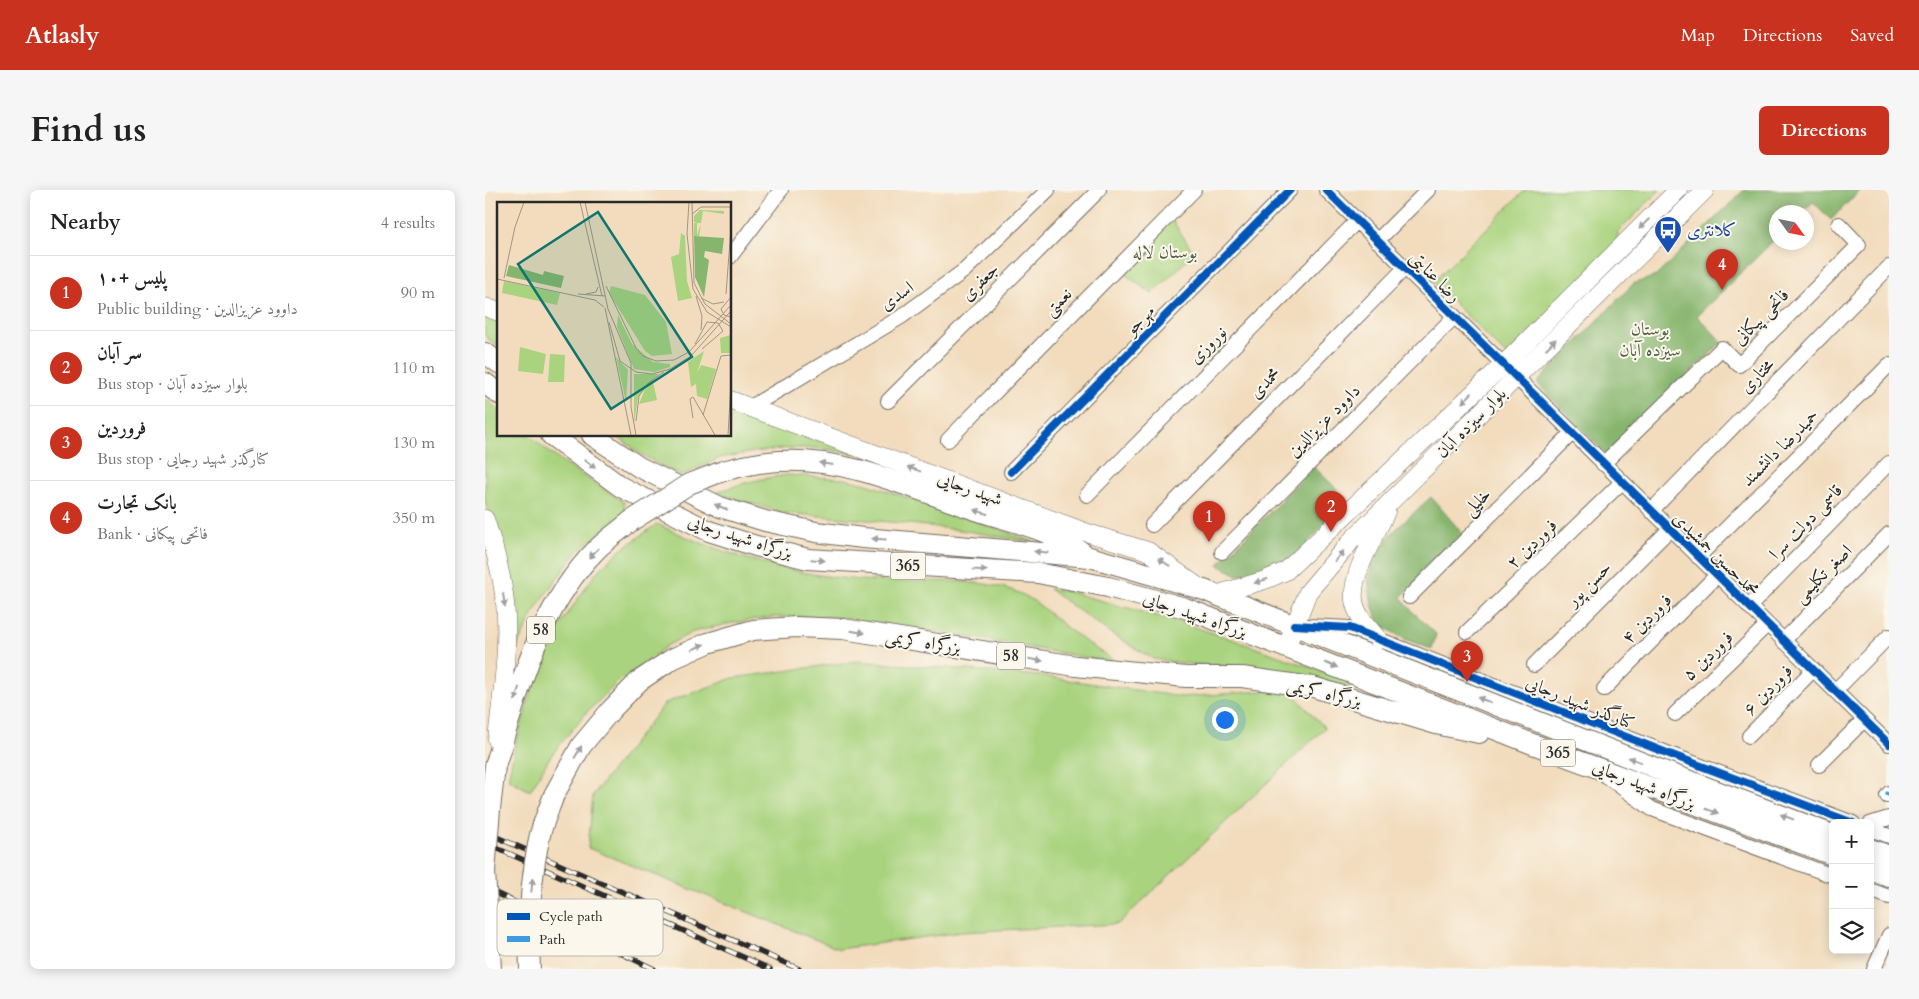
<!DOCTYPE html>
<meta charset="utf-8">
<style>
:root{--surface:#fff;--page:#f6f6f6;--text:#222;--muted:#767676;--line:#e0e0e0;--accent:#c8321e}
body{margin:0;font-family:Cardo,Amiri,serif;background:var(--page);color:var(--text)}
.controls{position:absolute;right:15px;bottom:15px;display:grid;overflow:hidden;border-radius:8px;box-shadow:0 2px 12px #0003}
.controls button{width:45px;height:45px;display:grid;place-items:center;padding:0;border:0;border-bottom:1px solid var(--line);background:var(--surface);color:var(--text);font:25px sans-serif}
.compass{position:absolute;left:1284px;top:15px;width:45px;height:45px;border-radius:50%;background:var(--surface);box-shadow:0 2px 12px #0003;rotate:123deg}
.you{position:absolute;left:739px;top:529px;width:18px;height:18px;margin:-12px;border:4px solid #fff;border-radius:50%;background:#1a73e8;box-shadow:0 0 0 8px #1a73e833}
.badge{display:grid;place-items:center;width:32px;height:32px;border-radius:50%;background:var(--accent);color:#fff;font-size:16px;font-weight:700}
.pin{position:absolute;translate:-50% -41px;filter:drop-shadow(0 1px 2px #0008)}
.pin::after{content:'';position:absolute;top:26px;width:18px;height:15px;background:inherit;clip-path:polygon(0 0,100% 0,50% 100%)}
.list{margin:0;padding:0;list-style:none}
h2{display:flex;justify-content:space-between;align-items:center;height:65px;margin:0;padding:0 20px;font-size:21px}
h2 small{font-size:16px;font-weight:400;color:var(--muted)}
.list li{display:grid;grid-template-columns:32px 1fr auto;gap:15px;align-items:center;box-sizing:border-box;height:75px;padding:0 20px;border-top:1px solid var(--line)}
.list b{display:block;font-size:19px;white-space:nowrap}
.list p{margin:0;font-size:16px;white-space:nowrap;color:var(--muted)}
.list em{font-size:16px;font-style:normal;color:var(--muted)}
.icon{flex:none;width:28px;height:28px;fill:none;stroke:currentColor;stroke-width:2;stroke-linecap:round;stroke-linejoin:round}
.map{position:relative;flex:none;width:1404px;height:779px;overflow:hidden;border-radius:8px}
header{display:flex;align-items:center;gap:30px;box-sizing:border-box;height:70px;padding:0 25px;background:var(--accent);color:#fff}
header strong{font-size:24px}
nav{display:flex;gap:28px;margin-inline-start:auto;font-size:18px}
.intro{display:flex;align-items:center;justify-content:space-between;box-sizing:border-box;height:120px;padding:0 30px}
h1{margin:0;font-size:35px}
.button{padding:12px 22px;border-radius:8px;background:var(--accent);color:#fff;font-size:18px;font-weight:700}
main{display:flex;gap:30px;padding:0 30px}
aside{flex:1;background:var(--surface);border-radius:8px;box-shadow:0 2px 12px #0003}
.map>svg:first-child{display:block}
</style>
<header>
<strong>Atlasly</strong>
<nav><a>Map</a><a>Directions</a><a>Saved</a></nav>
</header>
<div class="intro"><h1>Find us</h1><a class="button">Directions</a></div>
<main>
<aside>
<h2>Nearby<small>4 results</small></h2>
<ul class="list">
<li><span class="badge">1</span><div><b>پلیس +۱۰</b><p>Public building · داوود عزیزالدین</p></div><em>90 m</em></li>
<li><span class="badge">2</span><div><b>سر آبان</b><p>Bus stop · بلوار سیزده آبان</p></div><em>110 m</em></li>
<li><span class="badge">3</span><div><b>فروردین</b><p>Bus stop · کنارگذر شهید رجایی</p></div><em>130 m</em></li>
<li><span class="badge">4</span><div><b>بانک تجارت</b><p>Bank · فاتحی پیکانی</p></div><em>350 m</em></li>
</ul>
</aside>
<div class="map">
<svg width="1404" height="779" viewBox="0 0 1404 779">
<rect width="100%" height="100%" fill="#fbf7ec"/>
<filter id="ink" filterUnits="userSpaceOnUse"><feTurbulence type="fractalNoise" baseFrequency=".02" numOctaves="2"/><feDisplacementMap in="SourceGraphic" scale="10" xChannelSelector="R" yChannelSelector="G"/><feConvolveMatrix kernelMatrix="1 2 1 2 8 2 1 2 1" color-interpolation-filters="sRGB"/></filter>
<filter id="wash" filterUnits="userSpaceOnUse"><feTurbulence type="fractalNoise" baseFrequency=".0096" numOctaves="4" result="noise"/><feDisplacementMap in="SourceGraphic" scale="20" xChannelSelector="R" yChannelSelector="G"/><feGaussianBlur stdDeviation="1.12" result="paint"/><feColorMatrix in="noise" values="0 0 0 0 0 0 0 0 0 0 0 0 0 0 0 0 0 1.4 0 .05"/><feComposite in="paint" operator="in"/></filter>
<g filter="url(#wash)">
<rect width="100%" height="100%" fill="#f2dcbd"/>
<path fill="#a9d37e" stroke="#6a7f54" d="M1040,0h135l-42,42 -1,16 -111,107 -73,-73z
M685,27l24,36 -42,41 -34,-25z
M0,125l14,6v27l-14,-12z
M0,209l14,11v25h30l35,29 60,38 1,10 -47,39 -23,30 -18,26 -18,35 -8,26 -15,-140 -11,-26z
M245,218l127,46 -39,-6h-27l-37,4 -34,6 -39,18 -39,-21 -27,-20h115z
M303,285l57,4 22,5 109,37 60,22 -69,-12 -65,-8 -118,-10 -68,-20c24,-10 47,-15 72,-18z
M172,334c71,33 141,53 219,57 42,2 105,-5 143,12 15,6 26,17 37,26 20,16 40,31 62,44l-143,-25 -140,-21h-62l-46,7 -34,8 -25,13 -50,37 -34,33 -34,42 -20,34 -22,-12 8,-38 30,-96 50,-72 22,-21z
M564,399l17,2 113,31 55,18 153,55v5l-51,-17 -41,-9 -40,-7 -65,-3 -37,-5 -44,-27z
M372,471l184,15 141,21 106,-8 37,39 -207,196 -156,8 -123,17 -251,-101 5,-53 72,-92 68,-25z"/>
<path fill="#86b56d" stroke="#58704c" d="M1259,0h116l-29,30 -18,-18 -11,10h-25l-1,26 -79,78 25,26 -116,112 -69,-71 96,-99 23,-8z
M829,277l35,34 -57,57 -22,15 -32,2 -20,-10z
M946,307l32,37 -62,63 10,13 25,24 -4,15 -28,-10 -26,-16 -6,-19 -4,-23 5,-24 19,-24z"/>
</g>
<g filter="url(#ink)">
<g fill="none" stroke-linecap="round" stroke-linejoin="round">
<defs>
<path id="minor" d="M841,0l563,554
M892,51l51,-51
M245,67l51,-67
M403,211l211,-211
M264,218l152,-91 64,-47 83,-80
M463,250l246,-250
M1118,274l119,-116 17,17 120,-120 -20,-21
M526,282l279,-282
M602,305l270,-274
M1166,321l238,-244
M667,335l253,-257
M737,362l232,-235
M1213,367l191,-192
M924,407l163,-164
M1264,417l140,-144
M822,436l43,2 322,127 181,68
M982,442l155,-150
M1298,451l106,-107
M1049,475l136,-136
M1119,499l113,-114
M1350,501l54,-55
M1190,524l92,-89
M1264,546l64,-66
M1334,575l45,-45
M1122,587l45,32 181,67
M1402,606l2,-3
M1385,634l19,-6
M1385,639l19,7
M1385,700l19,7
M1389,779l15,-34"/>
<path id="major" d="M0,117l14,5
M245,210l355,132 63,19 49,35
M0,329c10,31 20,65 21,98 2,41 -5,83 -9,123
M730,405l50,-15 21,-9 217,-206 175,-175
M894,450c-10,-12 -23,-24 -25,-40 -3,-27 21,-63 32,-88
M801,458l22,-56 44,-52 353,-350"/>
<path id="highway" d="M0,163l14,10
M0,193l14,11
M66,245l70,52 88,44 47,15 52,13 230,14 70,14 77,21 345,135 303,112
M107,245l47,32 81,40 45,14 51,11 47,6 227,19 114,33 462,182 167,63
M238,281c18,-5 37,-9 56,-10 68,-4 131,27 194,48 24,9 52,14 76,25 11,5 22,12 33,18
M10,576c24,-76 43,-157 101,-216 10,-10 23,-19 35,-29
M69,605l27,-49 30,-36 28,-29 33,-22 36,-16 45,-13 43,-3 47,2 233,37 110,11h56l71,10 123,37 43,9
M1385,659l19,7
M1385,679l19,7"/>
</defs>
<use href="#minor" stroke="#71695e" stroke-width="16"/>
<use href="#major" stroke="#71695e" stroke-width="19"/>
<use href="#highway" stroke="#71695e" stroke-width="22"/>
<use href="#minor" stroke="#fff" stroke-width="14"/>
<use href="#major" stroke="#fff" stroke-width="18"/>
<use href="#highway" stroke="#fff" stroke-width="20"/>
<defs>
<path id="rail" d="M0,642l314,137
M0,653l285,126
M0,698l169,81"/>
</defs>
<use href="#rail" stroke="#2b2b2b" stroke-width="5.5"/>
<use href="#rail" stroke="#fbf7ec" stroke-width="4" stroke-dasharray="11" stroke-linecap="butt"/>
<defs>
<path id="highway-bridge" d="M146,331l58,-37 34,-13
M0,682l5,-63 5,-43
M0,682l6,97
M45,779c-2,-44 0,-87 9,-130 3,-15 10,-30 15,-44"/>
</defs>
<use href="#highway-bridge" stroke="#71695e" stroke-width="22" stroke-linecap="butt"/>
<use href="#highway-bridge" stroke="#fff" stroke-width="20"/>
<path stroke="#3d9ce1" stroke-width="6" stroke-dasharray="12 6" stroke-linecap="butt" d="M1402,606l2,-3"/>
<defs>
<path id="cycleway" d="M841,0l563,554
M526,282l279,-282
M809,435l56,3 322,127 181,68"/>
</defs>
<use href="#cycleway" stroke="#fbf7ec" stroke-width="11"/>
<use href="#cycleway" stroke="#0057b8" stroke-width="8"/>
</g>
<defs><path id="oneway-solid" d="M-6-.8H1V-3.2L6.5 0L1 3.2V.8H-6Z" transform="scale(1.25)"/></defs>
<g fill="#a0a0a0">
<use href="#oneway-solid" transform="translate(1159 34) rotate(135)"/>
<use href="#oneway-solid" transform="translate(1066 154) rotate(-45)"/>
<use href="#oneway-solid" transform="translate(982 208) rotate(136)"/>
<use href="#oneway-solid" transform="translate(105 274) rotate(36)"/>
<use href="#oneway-solid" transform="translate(341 274) rotate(-172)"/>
<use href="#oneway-solid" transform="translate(429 279) rotate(-160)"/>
<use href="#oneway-solid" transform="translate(236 317) rotate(-158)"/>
<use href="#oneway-solid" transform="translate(496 322) rotate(-162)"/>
<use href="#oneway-solid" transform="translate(394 349) rotate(-176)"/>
<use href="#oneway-solid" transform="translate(556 362) rotate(-174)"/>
<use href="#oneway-solid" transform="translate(109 363) rotate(133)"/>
<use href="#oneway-solid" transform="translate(854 366) rotate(-49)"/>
<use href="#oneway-solid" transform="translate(333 370) rotate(5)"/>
<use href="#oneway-solid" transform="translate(679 372) rotate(-145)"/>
<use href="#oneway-solid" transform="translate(495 380) rotate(3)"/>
<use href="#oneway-solid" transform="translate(776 391) rotate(163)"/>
<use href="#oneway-solid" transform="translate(19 410) rotate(81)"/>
<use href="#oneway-solid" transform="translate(373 442) rotate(10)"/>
<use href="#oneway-solid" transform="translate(213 457) rotate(-24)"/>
<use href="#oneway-solid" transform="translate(551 470) rotate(9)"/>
<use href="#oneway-solid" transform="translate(846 475) rotate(21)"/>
<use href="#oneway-solid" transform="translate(32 504) rotate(107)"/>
<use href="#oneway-solid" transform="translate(999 510) rotate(-159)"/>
<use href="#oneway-solid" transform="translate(93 562) rotate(-60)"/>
<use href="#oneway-solid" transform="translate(1150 570) rotate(-159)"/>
<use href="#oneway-solid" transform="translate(1227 621) rotate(20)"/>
<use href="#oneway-solid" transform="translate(1302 627) rotate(-159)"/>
<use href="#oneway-solid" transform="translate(47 695) rotate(-85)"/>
</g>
</g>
<defs>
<symbol id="bus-pin" viewBox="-11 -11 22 30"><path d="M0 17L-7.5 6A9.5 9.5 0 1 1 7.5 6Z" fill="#1a4fb4" stroke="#fbf7ec"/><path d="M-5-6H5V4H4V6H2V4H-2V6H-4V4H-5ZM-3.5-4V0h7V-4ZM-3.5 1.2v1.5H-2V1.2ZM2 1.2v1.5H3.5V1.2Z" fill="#fff"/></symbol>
</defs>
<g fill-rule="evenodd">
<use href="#bus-pin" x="1167" y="24" width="32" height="43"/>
</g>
<g text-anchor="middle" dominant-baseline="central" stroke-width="4" stroke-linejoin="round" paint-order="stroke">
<g fill="#fbf7ec" stroke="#696865" stroke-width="1">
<rect x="405.5" y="362.5" width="35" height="27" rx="4"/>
<rect x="42" y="426.5" width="28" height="27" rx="4"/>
<rect x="512" y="452.5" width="28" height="27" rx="4"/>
<rect x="1055.5" y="549.5" width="35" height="27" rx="4"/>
</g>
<g font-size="16" font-weight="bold" fill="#2b2b2b">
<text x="423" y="376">365</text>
<text x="56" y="440">58</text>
<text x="526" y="466">58</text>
<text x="1073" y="563">365</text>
</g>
<g font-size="18" fill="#164399" stroke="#fbf7ec" text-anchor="start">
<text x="1202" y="40">کلانتری</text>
</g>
<g font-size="18" fill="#515d44" stroke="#fbf7ec">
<text x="680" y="62">بوستان لاله</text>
<text x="1165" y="139">بوستان<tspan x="1165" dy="21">سیزده آبان</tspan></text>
</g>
<g font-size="18" fill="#2b2b2b" stroke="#fbf7ec">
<text transform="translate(950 87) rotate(45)">رضا عنایتی</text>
<text transform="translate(495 92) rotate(-45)">جعفری</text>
<text transform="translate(412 106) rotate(-35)">اسدی</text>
<text transform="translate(573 112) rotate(-45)">نعمتی</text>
<text transform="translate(1276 127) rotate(-45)">فاتحی پیکانی</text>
<text transform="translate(655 130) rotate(-45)">مهرجو</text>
<text transform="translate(723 155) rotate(-45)">نوروزی</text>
<text transform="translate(1272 186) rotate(-46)">مختاری</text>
<text transform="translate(780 193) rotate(-45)">محمدی</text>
<text transform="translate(839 231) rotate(-45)">داوود عزیزالدین</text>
<text transform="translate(986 233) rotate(-45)">بلوار سیزده آبان</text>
<text transform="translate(1295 258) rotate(-45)">حمیدرضا دانشمند</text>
<text transform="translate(485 299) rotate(20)">شهید رجایی</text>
<text transform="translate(992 312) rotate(-45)">خلیلی</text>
<text transform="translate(1321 332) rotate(-46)">قاسمی دولت سرا</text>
<text transform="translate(255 347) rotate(18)">بزرگراه شهید رجایی</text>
<text transform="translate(1047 354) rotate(-44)">فروردین ۲</text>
<text transform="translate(1231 364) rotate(44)">محمدحسین جمشیدی</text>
<text transform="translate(1338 384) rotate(-45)">اصغر تکلیمی</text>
<text transform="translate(1104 394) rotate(-45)">حسن پور</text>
<text transform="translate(710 425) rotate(19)">بزرگراه شهید رجایی</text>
<text transform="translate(1162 429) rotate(-45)">فروردین ۴</text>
<text transform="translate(438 452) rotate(9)">بزرگراه کریمی</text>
<text transform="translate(1223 466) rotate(-44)">فروردین ۵</text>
<text transform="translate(1283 500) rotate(-46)">فروردین ۶</text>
<text transform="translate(839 503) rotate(13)">بزرگراه کریمی</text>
<text transform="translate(1095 513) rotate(22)">کنارگذر شهید رجایی</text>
<text transform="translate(1159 595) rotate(21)">بزرگراه شهید رجایی</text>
</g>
</g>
<g transform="translate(12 12)">
<rect width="234" height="234" fill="#f2dcbd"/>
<path d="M203,8l24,1v3l-21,-3 -2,12h-4v12l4,-11 -2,12h-5v-13h3l-3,-1v-6zM184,31l4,3 2,45 5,17 -14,3 -7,-44 8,-3zM7,79l56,12 -3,12 -55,-12zM114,84l34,9 21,27 6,32 -20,2 -7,-5 -36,-58zM121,113l14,29 21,18 17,2v3l-16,5 -20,-3 -17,-42zM234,133l-1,18h-9l-1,-15zM23,145l26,7 -3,20 -25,-3zM207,149l-7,22 4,-8 15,4 -9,30 -10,-3 -1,-12 -5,3 -3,-25zM53,152l15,1 -1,27h-16zM119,155l12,13 -2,32zM137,172h25l-21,23 -4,26zM156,180l4,18 -18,4 6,-15z" fill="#a9d37e"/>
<path d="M197,34l30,2 -2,16 -17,-3 -1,6 5,3 -5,37 -9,-20zM12,63l34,10 1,-4 20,5 -3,12 -55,-12z" fill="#86b56d"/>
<path fill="none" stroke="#a29583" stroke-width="1" d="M83,0l22,94M88,0l23,107 23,54v44l5,28M192,0l-2,32 6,55 14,23 24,15M195,0l2,81 11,21 26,20M195,12l9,-7h30M7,76l11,-51 9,-25M0,77l98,21 9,7M109,84l30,62 7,8 13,5 18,-1 15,-8 42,-47M81,92l27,2M89,92l10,-2 2,-5M229,92l5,-66M199,94l6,20 -1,14M234,95l-10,12 3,6 7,2M204,96l12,6 11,-2M108,106l26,127M112,120l11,39 16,11 16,2 18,-5 21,-13 40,-45M198,142l12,-22 11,1 5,8 -21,18M206,213l18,-59 10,-1M196,216l-3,-19 3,-2 22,38M139,219l3,-25 9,-13 16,-11M231,233l3,-52"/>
<path fill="#0f766e" fill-opacity="0.15" stroke="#0f766e" stroke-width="2.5" d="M101,10l94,145 -81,52 -93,-145z"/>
<rect width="234" height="234" fill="none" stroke="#2b2b2b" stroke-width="2.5"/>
</g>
<rect x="12" y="709" width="166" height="57" rx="8" fill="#fbf7ec" stroke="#bdbab2" stroke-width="1"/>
<rect x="22" y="723" width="23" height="7" fill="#0057b8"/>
<rect x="22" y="746" width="23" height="6" fill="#3d9ce1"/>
<g font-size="14" fill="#2b2b2b">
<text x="54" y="731">Cycle path</text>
<text x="54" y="754">Path</text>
</g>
</svg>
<div class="controls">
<button>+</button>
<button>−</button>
<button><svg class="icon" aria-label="layers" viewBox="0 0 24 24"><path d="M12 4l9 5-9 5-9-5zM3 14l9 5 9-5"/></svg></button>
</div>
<svg class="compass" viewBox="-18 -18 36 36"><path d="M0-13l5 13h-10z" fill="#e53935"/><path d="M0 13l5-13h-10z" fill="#767676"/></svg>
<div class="you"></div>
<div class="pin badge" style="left:724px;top:352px">1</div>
<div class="pin badge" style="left:846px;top:342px">2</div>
<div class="pin badge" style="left:982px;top:492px">3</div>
<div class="pin badge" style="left:1237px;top:100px">4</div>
</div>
</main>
